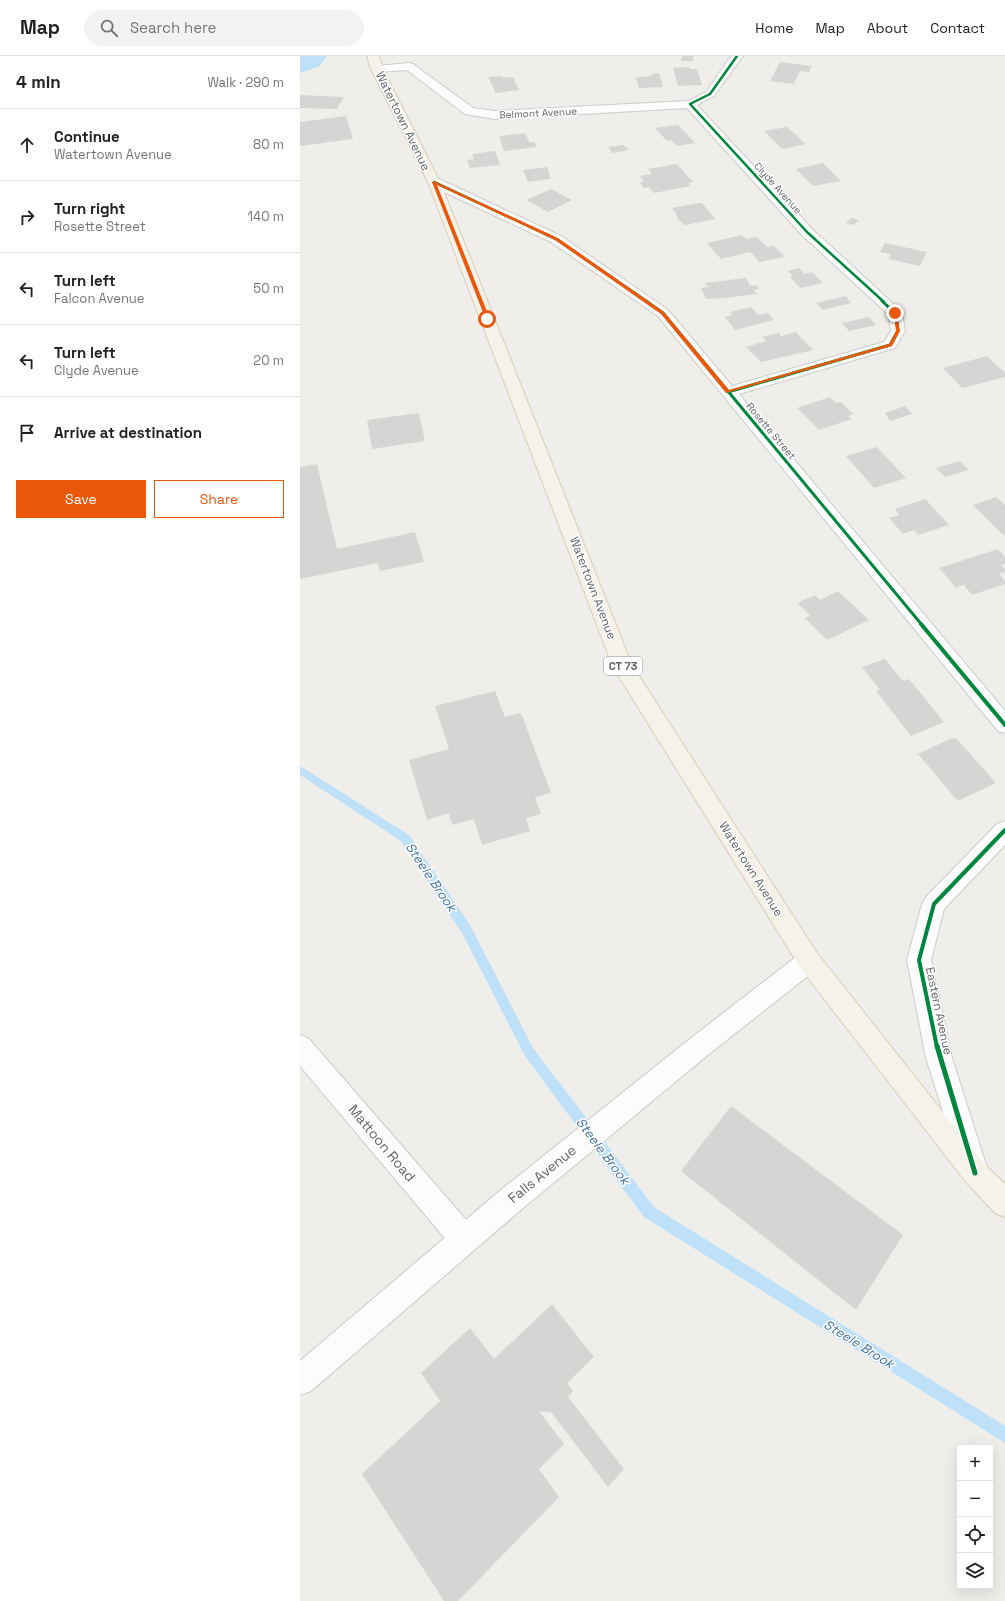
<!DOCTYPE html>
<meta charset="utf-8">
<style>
:root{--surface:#fff;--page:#f2f2f2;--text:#202124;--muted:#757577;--line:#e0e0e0;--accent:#ea580c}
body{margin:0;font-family:"Space Grotesk",sans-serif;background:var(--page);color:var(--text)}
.controls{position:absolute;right:12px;bottom:12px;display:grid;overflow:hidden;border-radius:0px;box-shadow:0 4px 16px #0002}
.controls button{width:36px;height:36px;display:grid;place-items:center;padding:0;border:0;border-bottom:1px solid var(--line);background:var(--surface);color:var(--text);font:20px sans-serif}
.stop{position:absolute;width:12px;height:12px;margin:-9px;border:3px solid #ea580c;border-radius:50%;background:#fff}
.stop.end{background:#ea580c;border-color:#fff;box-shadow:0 1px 4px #0008}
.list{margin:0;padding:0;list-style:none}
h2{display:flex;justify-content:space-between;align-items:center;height:52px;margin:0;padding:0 16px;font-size:17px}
h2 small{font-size:13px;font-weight:400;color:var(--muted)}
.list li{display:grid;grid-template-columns:26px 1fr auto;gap:12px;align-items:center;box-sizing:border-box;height:72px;padding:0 16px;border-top:1px solid var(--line)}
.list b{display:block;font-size:15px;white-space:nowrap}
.list p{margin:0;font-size:13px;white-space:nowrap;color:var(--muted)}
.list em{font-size:13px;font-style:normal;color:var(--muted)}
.actions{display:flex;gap:8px;padding:12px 16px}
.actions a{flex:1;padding:9px 0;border:1px solid var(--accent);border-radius:0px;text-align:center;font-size:14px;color:var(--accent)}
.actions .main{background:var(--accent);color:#fff}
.icon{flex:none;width:22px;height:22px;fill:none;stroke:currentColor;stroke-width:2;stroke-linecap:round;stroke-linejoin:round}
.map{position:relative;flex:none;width:705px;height:1545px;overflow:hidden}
header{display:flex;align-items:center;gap:24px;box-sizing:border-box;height:56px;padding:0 20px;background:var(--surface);border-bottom:1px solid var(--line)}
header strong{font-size:19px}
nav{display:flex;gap:22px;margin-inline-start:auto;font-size:14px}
.search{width:280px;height:36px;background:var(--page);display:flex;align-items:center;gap:10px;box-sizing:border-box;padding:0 14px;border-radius:22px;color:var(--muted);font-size:15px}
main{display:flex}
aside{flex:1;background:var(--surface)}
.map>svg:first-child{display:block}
</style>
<header>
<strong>Map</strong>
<div class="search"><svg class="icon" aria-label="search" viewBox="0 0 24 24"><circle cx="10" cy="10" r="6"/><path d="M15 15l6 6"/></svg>Search here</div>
<nav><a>Home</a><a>Map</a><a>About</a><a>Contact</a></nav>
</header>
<main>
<aside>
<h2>4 min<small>Walk · 290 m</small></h2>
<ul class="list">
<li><svg class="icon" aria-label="ahead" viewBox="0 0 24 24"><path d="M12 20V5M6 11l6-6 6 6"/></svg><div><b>Continue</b><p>Watertown Avenue</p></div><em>80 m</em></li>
<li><svg class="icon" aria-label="right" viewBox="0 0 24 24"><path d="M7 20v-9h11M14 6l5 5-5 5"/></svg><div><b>Turn right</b><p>Rosette Street</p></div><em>140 m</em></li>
<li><svg class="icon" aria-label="left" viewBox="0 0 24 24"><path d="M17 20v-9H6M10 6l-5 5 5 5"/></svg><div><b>Turn left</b><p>Falcon Avenue</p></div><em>50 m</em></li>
<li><svg class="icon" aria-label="left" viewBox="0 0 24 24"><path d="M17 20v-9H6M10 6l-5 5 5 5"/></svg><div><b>Turn left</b><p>Clyde Avenue</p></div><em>20 m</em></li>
<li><svg class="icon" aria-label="arrive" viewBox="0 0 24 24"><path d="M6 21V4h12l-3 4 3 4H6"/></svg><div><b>Arrive at destination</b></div></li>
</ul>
<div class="actions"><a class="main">Save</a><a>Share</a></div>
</aside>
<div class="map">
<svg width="705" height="1545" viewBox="0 0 705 1545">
<rect width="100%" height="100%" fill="#efeeea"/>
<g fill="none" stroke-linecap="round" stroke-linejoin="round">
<path fill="#bfe0f9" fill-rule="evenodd" d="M0,710l109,69 61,90 63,123 121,159 351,219v17l-361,-226 -119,-161 -63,-123 -61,-92 -101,-66z"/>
<path fill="#bfe0f9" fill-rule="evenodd" d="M0,0h27l-7,10 -20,7z"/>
</g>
<path fill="#d6d5d3" d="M382,0h11v5h-12z
M480,6l32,4 -3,6 -9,-1 -6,13 -24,-3z
M389,11l1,2h7l5,16 -24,1 -5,-18z
M359,17l4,14 -24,1 -3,-11 16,-1 -1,-2z
M202,20l1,2 10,-1 6,13 -23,3 -8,-16z
M0,39l44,2 -7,12 -37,-1z
M46,60l7,23 -53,7v-24z
M378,69l17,18 -18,3 -6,-6 -4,1 -12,-13z
M487,71l19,17 -24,5 -18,-18z
M225,77l4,9h5l3,5 -33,4 -5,-15z
M324,89l5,5 -17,3 -4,-6z
M195,95l5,14 -30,3 -3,-8 7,-1 -2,-5z
M523,107l18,18 -28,5 -17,-17z
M377,108l16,18 -5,1 3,3 -37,7 -5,-6 -5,1 -5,-6h5l-4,-6 12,-2 -4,-5z
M247,111l4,12 -23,3 -5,-12z
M251,133l21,11 -24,12 -22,-12z
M399,147h3l13,16 -30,6 -8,-6 -1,-6 -4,-5z
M551,162l8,2 -5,5 -8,-2z
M442,179l4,4 11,-2 10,10 7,-1 11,11 -25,5 -10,-10 -29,7 -14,-16z
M585,187l42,9 -7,14 -32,-7 3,-5 -11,-2z
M499,212l5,6 8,-2 11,11 -23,5 -10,-11 3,-1 -5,-5z
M446,222l4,8 7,-1 2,4 -5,1 3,4 -40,5v-1l-11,1 -5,-11 7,-1 -3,-4z
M546,240l5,7 -28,7 -7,-7z
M451,251l7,8 10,-2 6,7 -39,10 -10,-13 8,-2 -3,-3z
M569,261l7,8 -27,6 -7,-8z
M496,276l17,18 -52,12 -15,-15 20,-6 -4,-4 17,-4 2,3z
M687,300l18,17v4l-43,11 -19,-20z
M530,341l6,6 5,-1 12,12 -5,2 4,3 -33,11 -22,-22z
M605,350l7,8 -22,7 -5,-8z
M119,357l6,28 -53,8 -5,-29z
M577,391l29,31 -32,10 -28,-32z
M660,405l9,9 -24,7 -9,-9z
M17,408l20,85 78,-17 9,30 -44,9 -2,-8 -78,16v-112z
M696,441l9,8v29l-2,1 -30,-30z
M625,443l24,26 -31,10 -4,-5 -11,4 -14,-16 10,-3 -4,-6z
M698,493l7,8v7l-4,1 4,4v3l-6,2 6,7v3l-33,11 -8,-10 -8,3 -17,-20z
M538,535l31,29 -42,20 -22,-22 5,-2 -12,-13 17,-8 5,5z
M585,603l18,22 6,-2 35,43 -33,14 -35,-45 4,-1 -18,-23z
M195,635l10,26 16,-4 30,80 -16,4 6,17 -15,4 4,13 -48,14 -8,-26 -22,6 -3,-12 -22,7 -18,-60 40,-11 -14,-43z
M652,682l5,1 39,44 -36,17 -4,-1 -38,-45z
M431,1050l172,129 -47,75 -175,-139z
M252,1248l42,53 -27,26 6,8 -5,6 56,72 -16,18 -57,-75 -12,-1 25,33 -25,25 20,28 -101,104h-14l-82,-127 78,-73 -19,-28 49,-45 24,31z"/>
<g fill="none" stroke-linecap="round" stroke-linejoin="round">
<defs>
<path id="minor" d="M431,0h12l-29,40 -17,9 115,124 88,81 2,3 3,18 -10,17 -156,46 266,317v22l-7,-2 -340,-415 -107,-74 -122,-57 -1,-3 1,-3h10l122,57 107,74 64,76 152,-44 7,-11 -3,-17 -86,-79 -115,-127 -192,11 -30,-5 -58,-44 -30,2 -4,-1 -2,-2 2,-2 4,-1 32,-3 4,1 60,44 22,3 193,-10 18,-9z
M0,979l9,4 165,190 4,10 -4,10 -10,4 -10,-4 -154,-183z"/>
<path id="tertiary" d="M705,765v24l-61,64 -13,51 21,98 35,110 -4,9 -9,4 -9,-4 -4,-9 -35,-110 -19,-98 15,-56 4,-7 71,-73z"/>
<path id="secondary" d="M509,894l8,3 4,8 -4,8 -108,85 -187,155 -211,182 -11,4v-34l202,-172 189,-151 110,-85z"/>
<path id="primary" d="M67,0h12l4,13 57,113 192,483 185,288 167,211 21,20v33l-10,-4 -29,-31 -165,-213 -188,-302 -185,-485 -57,-113z"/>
</defs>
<use href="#minor" stroke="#cbcccc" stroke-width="2"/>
<use href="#tertiary" stroke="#cbcccc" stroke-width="2"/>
<use href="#secondary" stroke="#cacacb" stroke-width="2"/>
<use href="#primary" stroke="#d7ceb8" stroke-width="2"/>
<use href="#minor" fill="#fdfcfc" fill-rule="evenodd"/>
<use href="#tertiary" fill="#fdfcfc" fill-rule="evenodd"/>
<use href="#secondary" fill="#fdfcfc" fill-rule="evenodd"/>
<use href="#primary" fill="#f4f2e9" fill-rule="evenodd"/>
<defs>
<path id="cycleway-far3" d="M437,0l-27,38 -20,10 117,128 77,70
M134,126l122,57 92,63"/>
<path id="cycleway-far2" d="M346,245l17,12 259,312
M428,336l162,-47 8,-14 -3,-18 -13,-12"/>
<path id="cycleway-far1" d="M621,568l84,101
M637,991l-18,-87 15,-56 71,-74"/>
<path id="cycleway" d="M637,990l38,127"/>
</defs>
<use href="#cycleway-far3" stroke="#fff" stroke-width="4"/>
<use href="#cycleway-far2" stroke="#fff" stroke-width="5"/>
<use href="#cycleway-far1" stroke="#fff" stroke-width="6"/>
<use href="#cycleway" stroke="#fff" stroke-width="8"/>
<use href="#cycleway-far3" stroke="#00873e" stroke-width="2.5"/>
<use href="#cycleway-far2" stroke="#00873e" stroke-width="3"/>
<use href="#cycleway-far1" stroke="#00873e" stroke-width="4"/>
<use href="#cycleway" stroke="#00873e" stroke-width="5"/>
</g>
<path fill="#ea580c" d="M134,125l124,57 106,74 65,78 160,-46 7,-13 -2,-19 3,1 3,18 -8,15 -166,47 -65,-79 -106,-74 -118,-55 53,134 -4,1 -54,-138z"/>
<g text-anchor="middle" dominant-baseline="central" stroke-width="3" stroke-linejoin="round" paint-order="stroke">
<g font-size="10" fill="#5f6368" stroke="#fff">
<text transform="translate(238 57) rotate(-3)">Belmont Avenue</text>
<text transform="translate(478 132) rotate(48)">Clyde Avenue</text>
<text transform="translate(471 375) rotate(50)">Rosette Street</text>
</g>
<rect fill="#fff" stroke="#8f9295" stroke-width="1" x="304" y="601" width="38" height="18" rx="3"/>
<g font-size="11" font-weight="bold" fill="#5f6368">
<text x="323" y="610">CT 73</text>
</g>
<g font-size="12" fill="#5f6368" stroke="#fff">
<text transform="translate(103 65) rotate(64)">Watertown Avenue</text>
<text transform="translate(293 532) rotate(69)">Watertown Avenue</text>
<text transform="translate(451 813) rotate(58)">Watertown Avenue</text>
<text transform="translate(639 955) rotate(78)">Eastern Avenue</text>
</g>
<g font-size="13" font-style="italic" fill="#4174aa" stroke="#fff">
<text transform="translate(131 821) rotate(56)">Steele Brook</text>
<text transform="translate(303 1095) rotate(53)">Steele Brook</text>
<text transform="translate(559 1288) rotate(32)">Steele Brook</text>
</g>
<g font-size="14" fill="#5f6368" stroke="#fff">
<text transform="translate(82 1087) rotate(50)">Mattoon Road</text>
<text transform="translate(242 1118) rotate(-39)">Falls Avenue</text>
</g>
</g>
</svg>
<div class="controls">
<button>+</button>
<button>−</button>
<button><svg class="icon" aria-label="locate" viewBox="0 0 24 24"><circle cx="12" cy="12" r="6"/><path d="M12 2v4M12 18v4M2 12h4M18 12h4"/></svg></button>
<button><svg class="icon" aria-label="layers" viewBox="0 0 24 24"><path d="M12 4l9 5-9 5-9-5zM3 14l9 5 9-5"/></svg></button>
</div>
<div class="stop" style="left:187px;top:263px"></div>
<div class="stop end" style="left:595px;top:257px"></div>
</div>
</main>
